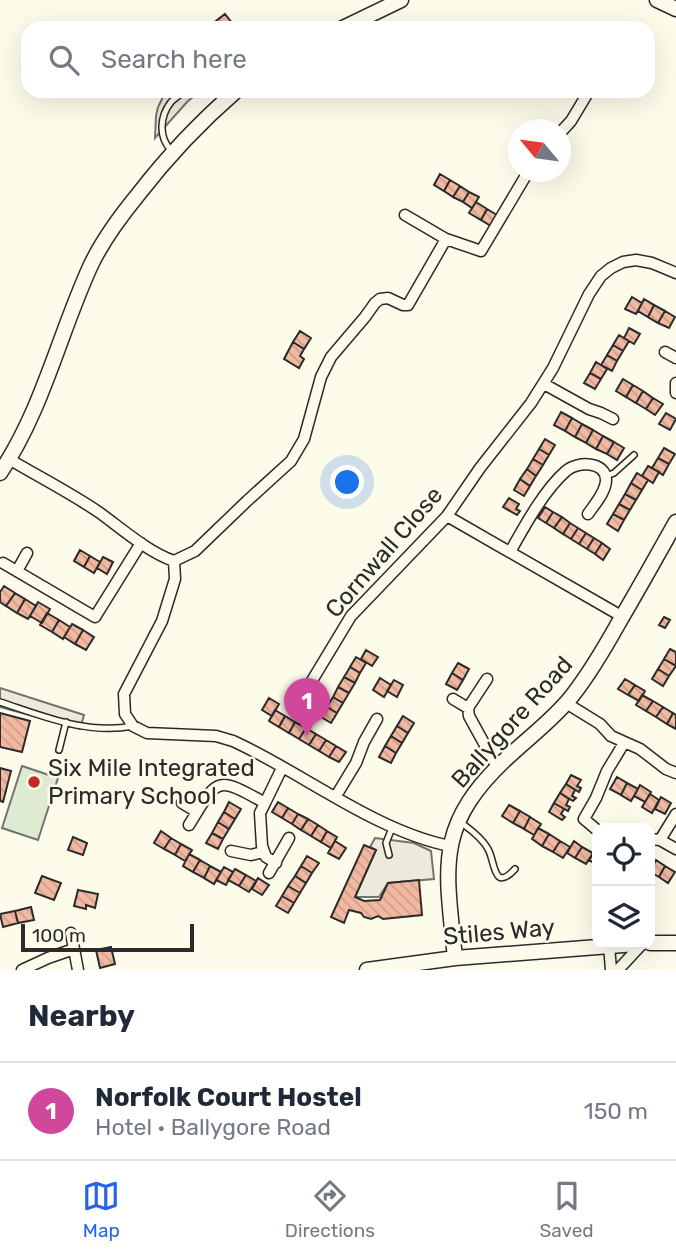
<!DOCTYPE html>
<meta charset="utf-8">
<style>
:root{--surface:#fff;--page:#f6f6f7;--text:#1f2937;--muted:#747a83;--line:#e0e1e3;--accent:#2563eb}
body{margin:0;font-family:Rubik,sans-serif;background:var(--page);color:var(--text)}
.controls{position:absolute;right:21px;bottom:21px;display:grid;overflow:hidden;border-radius:14px;box-shadow:0 7px 28px #0002}
.controls button{width:63px;height:63px;display:grid;place-items:center;padding:0;border:0;border-bottom:2px solid var(--line);background:var(--surface);color:var(--text);font:35px sans-serif}
.compass{position:absolute;left:508px;top:119px;width:63px;height:63px;border-radius:50%;background:var(--surface);box-shadow:0 7px 28px #0002;rotate:299deg}
.scale{position:absolute;left:21px;bottom:18px;width:173px;box-sizing:border-box;padding-left:7px;border:4px solid #2b2b2b;border-top:0;font-size:19px;line-height:24px;white-space:nowrap;color:#2b2b2b;-webkit-text-stroke:5px #fdfbea;paint-order:stroke}
.you{position:absolute;left:348px;top:483px;width:24px;height:24px;margin:-18px;border:5px solid #fff;border-radius:50%;background:#1a73e8;box-shadow:0 0 0 10px #1a73e833}
.badge{display:grid;place-items:center;width:46px;height:46px;border-radius:50%;background:var(--accent);color:#fff;font-size:23px;font-weight:700}
.pin{position:absolute;translate:-50% -58px;filter:drop-shadow(0 2px 4px #0008)}
.pin::after{content:'';position:absolute;top:37px;width:24px;height:21px;background:inherit;clip-path:polygon(0 0,100% 0,50% 100%)}
.list{margin:0;padding:0;list-style:none}
h2{display:flex;justify-content:space-between;align-items:center;height:91px;margin:0;padding:0 28px;font-size:30px}
h2 small{font-size:23px;font-weight:400;color:var(--muted)}
.list li{display:grid;grid-template-columns:46px 1fr auto;gap:21px;align-items:center;box-sizing:border-box;height:98px;padding:0 28px;border-top:2px solid var(--line)}
.list b{display:block;font-size:26px;white-space:nowrap}
.list p{margin:0;font-size:23px;white-space:nowrap;color:var(--muted)}
.list em{font-size:23px;font-style:normal;color:var(--muted)}
.icon{flex:none;width:38px;height:38px;fill:none;stroke:currentColor;stroke-width:2;stroke-linecap:round;stroke-linejoin:round}
.map{position:relative;flex:none;width:676px;height:970px;overflow:hidden}
.search{position:absolute;background:var(--surface);box-shadow:0 7px 28px #0002;left:21px;right:21px;top:21px;height:77px;display:flex;align-items:center;gap:18px;box-sizing:border-box;padding:0 24px;border-radius:21px;color:var(--muted);font-size:26px}
.sheet{height:189px;background:var(--surface)}
nav{display:flex;justify-content:space-around;align-items:center;box-sizing:border-box;height:98px;border-top:2px solid var(--line);background:var(--surface);font-size:19px;color:var(--muted)}
nav a{display:grid;justify-items:center;gap:4px}
nav .on{color:var(--accent)}
.map>svg:first-child{display:block}
</style>
<div class="map">
<svg width="676" height="970" viewBox="0 0 676 970">
<defs>
<pattern id="building-back-hatch" width="6" height="6" patternUnits="userSpaceOnUse" patternTransform="scale(1.75)"><rect width="6" height="6" fill="#f2b8a0"/><path d="M-1 5l2 2M0 0l6 6M5-1l2 2" fill="none" stroke="#d09e8a"/></pattern>
</defs>
<rect width="100%" height="100%" fill="#fdfbea"/>
<path fill="#deebd1" stroke="#74746e" stroke-width="2" d="M22,766l36,12 -20,62 -36,-12z"/>
<path fill="#eceadb" stroke="#74746e" stroke-width="2" d="M166,91h34l-13,11 -32,36 1,-22 2,-9z
M0,688l84,27 -4,14 -80,-22z
M375,838l39,5 17,8 3,28 -46,4 -9,14h-24l21,-47 -6,-3z"/>
<path fill="url(#building-back-hatch)" stroke="#2b2b2b" stroke-width="2" d="M225,14l11,14h-29z
M440,174l10,6 -6,11 -10,-6z
M450,180l10,6 -7,11 -9,-6z
M460,186l9,6 -6,10 -10,-5z
M469,192l10,5 -7,11 -9,-6z
M476,202l11,7 -6,11 -12,-7z
M487,209l10,6 -6,11 -10,-6z
M632,297l10,6 -6,11 -11,-5z
M644,299l10,6 -6,12 -10,-6z
M654,305l11,6 -7,12 -10,-6z
M665,311l10,6 -6,11 -11,-5z
M629,328l11,6 -6,10 -10,-6z
M300,331l11,7 -7,11 -11,-7z
M619,335l10,6 -6,10 -10,-6z
M293,342l11,7 -4,7 4,3 -5,9 -15,-9z
M613,345l10,6 -6,10 -10,-6z
M607,355l10,6 -5,10 -11,-6z
M596,362l11,7 -6,10 -11,-6z
M590,373l11,6 -6,10 -11,-6z
M623,379l10,6 -7,12 -10,-6z
M633,385l10,6 -7,12 -10,-6z
M643,391l10,7 -7,11 -10,-6z
M653,398l10,6 -8,11 -9,-6z
M561,412l11,6 -7,13 -11,-6z
M666,413l10,6 -6,11 -11,-6z
M572,418l10,6 -7,13 -10,-6z
M582,424l11,6 -7,13 -11,-6z
M593,430l10,6 -7,13 -10,-6z
M603,436l11,6 -7,12 -11,-5z
M545,439l10,6 -6,10 -10,-6z
M614,442l10,6 -7,12 -10,-6z
M664,448l11,6 -6,10 -11,-6z
M539,449l10,6 -6,10 -10,-6z
M658,458l11,6 -6,11 -11,-7z
M533,459l10,6 -7,11 -9,-7z
M648,466l11,6 -6,11 -11,-7z
M527,469l9,7 -6,10 -10,-7z
M637,473l11,7 -6,10 -11,-7z
M520,479l10,7 -6,10 -10,-6z
M631,483l11,7 -6,10 -11,-6z
M625,494l11,6 -6,10 -11,-6z
M509,498l10,6 -3,5 4,2 -3,4 -14,-8z
M619,504l11,6 -6,10 -11,-6z
M545,507l8,5 -7,11 -8,-5z
M553,512l9,5 -8,11 -8,-5z
M613,514l11,6 -6,11 -11,-7z
M562,517l8,6 -7,11 -9,-6z
M570,523l8,5 -7,11 -8,-5z
M578,528l8,5 -7,11 -8,-5z
M586,533l8,5 -7,11 -8,-5z
M594,538l8,5 -7,11 -8,-5z
M602,543l8,6 -7,11 -8,-6z
M80,550l10,6 -6,11 -10,-6z
M90,556l10,6 -6,11 -10,-6z
M103,557l10,5 -6,12 -10,-6z
M4,586l11,7 -9,13 -6,-4v-10z
M15,593l10,6 -8,14 -11,-7z
M25,599l11,7 -8,13 -11,-6z
M38,602l12,7 -8,14 -12,-7z
M47,613l12,7 -7,12 -12,-7z
M664,617l6,3 -5,8 -6,-3z
M59,620l11,7 -7,12 -11,-7z
M72,624l11,6 -8,14 -11,-7z
M83,630l11,7 -8,13 -11,-6z
M670,649l6,3v14l-12,-7z
M366,650l12,7 -6,9 -11,-7z
M356,657l10,6 -6,10 -10,-6z
M664,659l12,7 -7,10 -11,-7z
M458,663l11,6 -6,11 -11,-7z
M350,667l10,6 -5,10 -11,-6z
M658,669l11,7 -6,10 -11,-7z
M452,673l11,7 -6,10 -11,-6z
M344,677l11,6 -6,10 -11,-6z
M380,678l11,7 -7,12 -11,-7z
M625,679l10,6 -7,10 -10,-6z
M394,680l9,5 -6,12 -10,-6z
M635,685l10,6 -6,10 -11,-6z
M338,687l11,6 -6,10 -10,-6z
M642,695l11,6 -7,10 -10,-6z
M333,697l10,6 -6,10 -10,-6z
M269,698l10,6 -7,12 -10,-6z
M653,701l10,6 -7,10 -10,-6z
M301,702l8,5 -3,5 -8,-4z
M327,707l10,6 -6,10 -10,-6z
M663,707l10,6 -6,11 -11,-7z
M275,710l10,6 -6,11 -10,-6z
M0,713l30,8 -8,31 -22,-5z
M673,713l3,2v14l-9,-5z
M285,716l10,6 -6,11 -10,-6z
M403,716l11,7 -6,10 -11,-7z
M295,722l11,6 -7,11 -10,-6z
M397,726l11,7 -6,10 -11,-7z
M306,728l10,6 -7,11 -10,-6z
M316,734l10,6 -7,11 -10,-6z
M391,736l11,7 -6,10 -11,-7z
M326,740l10,6 -7,11 -10,-6z
M336,746l10,6 -7,10 -10,-5z
M385,746l11,7 -5,10 -12,-6z
M0,768l11,3 -8,31 -3,-1z
M571,775l10,5 -4,6 4,2 -2,4 -13,-8z
M617,777l10,6 -6,12 -11,-6z
M627,783l11,6 -7,12 -10,-6z
M566,784l9,6 -3,6 4,2 -3,3 -13,-8z
M640,785l11,7 -6,10 -11,-6z
M560,793l9,6 -3,6 4,2 -2,4 -14,-8z
M650,794l9,6 -7,13 -10,-6z
M661,797l10,6 -6,11 -10,-5z
M229,802l12,7 -6,10 -11,-7z
M278,802l10,6 -6,10 -10,-6z
M554,803l10,6 -3,5 4,3 -3,3 -13,-8z
M509,805l11,6 -7,12 -11,-7z
M288,808l10,6 -6,10 -10,-6z
M520,811l10,6 -6,12 -11,-6z
M224,812l11,7 -6,10 -11,-7z
M298,814l10,5 -7,11 -9,-6z
M530,817l11,7 -7,11 -10,-6z
M308,819l10,6 -7,11 -10,-6z
M218,822l11,7 -6,10 -11,-6z
M318,825l9,6 -6,11 -10,-6z
M538,828l11,6 -7,12 -10,-7z
M161,831l10,7 -7,11 -10,-6z
M327,831l10,6 -6,11 -10,-6z
M212,833l11,6 -5,10 -12,-6z
M549,834l11,7 -7,11 -11,-6z
M73,837l14,6 -4,12 -15,-5z
M171,838l10,6 -6,11 -11,-6z
M335,841l11,7 -7,11 -11,-6z
M560,841l10,6 -7,11 -10,-6z
M574,841l8,6 -7,11 -8,-5z
M181,844l11,6 -7,11 -10,-6z
M364,845l12,5 -21,47 9,4 16,-1 8,-17 31,-3 3,35 -39,4 -5,-3 -7,3 -7,-2 -3,-4 -12,-3 -5,13 -13,-6z
M582,847l11,6 -7,11 -11,-6z
M595,851l2,1v13l-8,-5z
M189,854l11,6 -7,12 -10,-6z
M307,856l12,7 -7,10 -11,-7z
M200,860l10,6 -6,12 -11,-6z
M656,860l9,6 -6,11 -9,-5z
M210,866l11,6 -7,12 -10,-6z
M301,866l11,7 -6,10 -11,-7z
M665,866l10,6 -7,11 -9,-6z
M224,867l9,5 -7,13 -10,-5z
M235,869l11,6 -7,11 -11,-6z
M246,875l10,6 -7,11 -10,-6z
M42,876l19,7 -7,17 -19,-7z
M295,876l11,7 -6,10 -12,-7z
M258,878l11,7 -7,10 -10,-6z
M288,886l12,7 -6,10 -12,-7z
M78,890l20,4 -3,14 -9,-3v4l-12,-3z
M282,896l12,7 -6,10 -12,-7z
M31,907l3,13 -16,3 -3,-12z
M15,911l3,12 -15,4 -3,-13z
M111,947l4,17 -15,4 -4,-18z"/>
<g fill="none" stroke-linecap="round" stroke-linejoin="round">
<defs>
<path id="lane" d="M171,150c-13,-13 -11,-34 0,-48 4,-4 10,-8 14,-11
M606,476l8,-3 20,-18
M0,702c43,14 87,33 133,24
M59,750l7,-28
M460,822c10,7 24,18 29,29 6,13 5,41 26,18
M389,855l-3,-12 6,-15"/>
<path id="street" d="M560,133l11,-12 18,-30
M405,215l41,24
M665,352l11,6
M676,383v10
M544,384l45,25 12,4 12,6
M9,459c30,18 62,34 91,54 22,16 48,39 74,48l1,18 -13,42 -38,73 1,20 8,12 14,7 69,3 17,5c70,32 142,90 217,105
M447,516l176,101
M510,552c14,-25 34,-62 56,-81 11,-10 40,-10 40,9 0,12 -12,25 -18,34
M174,561l21,-10 52,-50 44,-40 13,-22 17,-62 10,-20 34,-40 10,-14 5,-4 8,-1 15,7h5l38,-66 35,12 47,-79
M3,563l92,54 46,-74
M17,571l10,-18
M487,679l-19,29 1,8 28,51
M310,684l41,-68 96,-100 33,-48 51,-65 22,-35 36,-74 12,-18 10,-8 12,-6 13,-2 16,3 24,10
M453,699l15,9
M566,703l34,21 11,12 29,13 26,20 10,4
M336,796l20,-33 8,-21 13,-23
M182,803l15,9
M265,803l-5,10 2,33 4,11 10,6
M189,825c29,-47 26,-50 76,-22l17,-35
M597,830l-13,-11 12,-21 11,-27 17,-28
M650,839l10,1 16,9
M660,840l16,-26
M231,851l20,4 12,-3
M269,873l20,-35
M71,933l7,37
M609,945l2,25
M22,970l26,-12 26,-9
M618,970l24,-26"/>
<path id="secondary" d="M657,0l19,9
M343,28l58,-28
M0,473c42,-62 59,-138 90,-206 12,-26 29,-49 47,-71 30,-39 62,-73 99,-105
M650,943h26
M455,958c-9,-91 -21,-132 52,-200 21,-20 47,-39 65,-62 18,-23 32,-47 46,-72 20,-34 39,-68 58,-102
M367,970l88,-12 181,-14"/>
</defs>
<use href="#lane" stroke="#2b2b2b" stroke-width="8"/>
<use href="#street" stroke="#2b2b2b" stroke-width="13"/>
<use href="#secondary" stroke="#2b2b2b" stroke-width="17"/>
<use href="#lane" stroke="#fdfbea" stroke-width="5"/>
<use href="#street" stroke="#fdfbea" stroke-width="10"/>
<use href="#secondary" stroke="#fdfbea" stroke-width="14"/>
</g>
<circle fill="#c62828" stroke="#fdfbea" stroke-width="2.5" cx="34" cy="782" r="7"/>
<g text-anchor="middle" dominant-baseline="central" stroke-width="5" stroke-linejoin="round" paint-order="stroke">
<g font-size="24" fill="#2b2b2b" stroke="#fdfbea">
<text transform="translate(384 552) rotate(-49)">Cornwall Close</text>
<text transform="translate(512 722) rotate(-48)">Ballygore Road</text>
<text transform="translate(499 932) rotate(-5)">Stiles Way</text>
</g>
<g font-size="24" fill="#2b2b2b" stroke="#fdfbea" text-anchor="start">
<text x="48" y="768">Six Mile Integrated<tspan x="48" dy="28">Primary School</tspan></text>
</g>
</g>
</svg>
<div class="controls">
<button><svg class="icon" aria-label="locate" viewBox="0 0 24 24"><circle cx="12" cy="12" r="6"/><path d="M12 2v4M12 18v4M2 12h4M18 12h4"/></svg></button>
<button><svg class="icon" aria-label="layers" viewBox="0 0 24 24"><path d="M12 4l9 5-9 5-9-5zM3 14l9 5 9-5"/></svg></button>
</div>
<svg class="compass" viewBox="-18 -18 36 36"><path d="M0-13l5 13h-10z" fill="#e53935"/><path d="M0 13l5-13h-10z" fill="#747a83"/></svg>
<div class="scale">100 m</div>
<div class="you"></div>
<div class="pin badge" style="left:307px;top:736px;background:#d1479c">1</div>
<div class="search"><svg class="icon" aria-label="search" viewBox="0 0 24 24"><circle cx="10" cy="10" r="6"/><path d="M15 15l6 6"/></svg>Search here</div>
</div>
<section class="sheet">
<h2>Nearby<small></small></h2>
<ul class="list">
<li><span class="badge" style="background:#d1479c">1</span><div><b>Norfolk Court Hostel</b><p>Hotel · Ballygore Road</p></div><em>150 m</em></li>
</ul>
</section>
<nav>
<a class="on"><svg class="icon" aria-label="map" viewBox="0 0 24 24"><path d="M3 6l6-2 6 2 6-2v14l-6 2-6-2-6 2zM9 4v14M15 6v14"/></svg>Map</a>
<a><svg class="icon" aria-label="directions" viewBox="0 0 24 24"><path d="M12 3l9 9-9 9-9-9zM9 14v-3h6M13 9l2 2-2 2"/></svg>Directions</a>
<a><svg class="icon" aria-label="saved" viewBox="0 0 24 24"><path d="M7 4h10v16l-5-4-5 4z"/></svg>Saved</a>
</nav>
